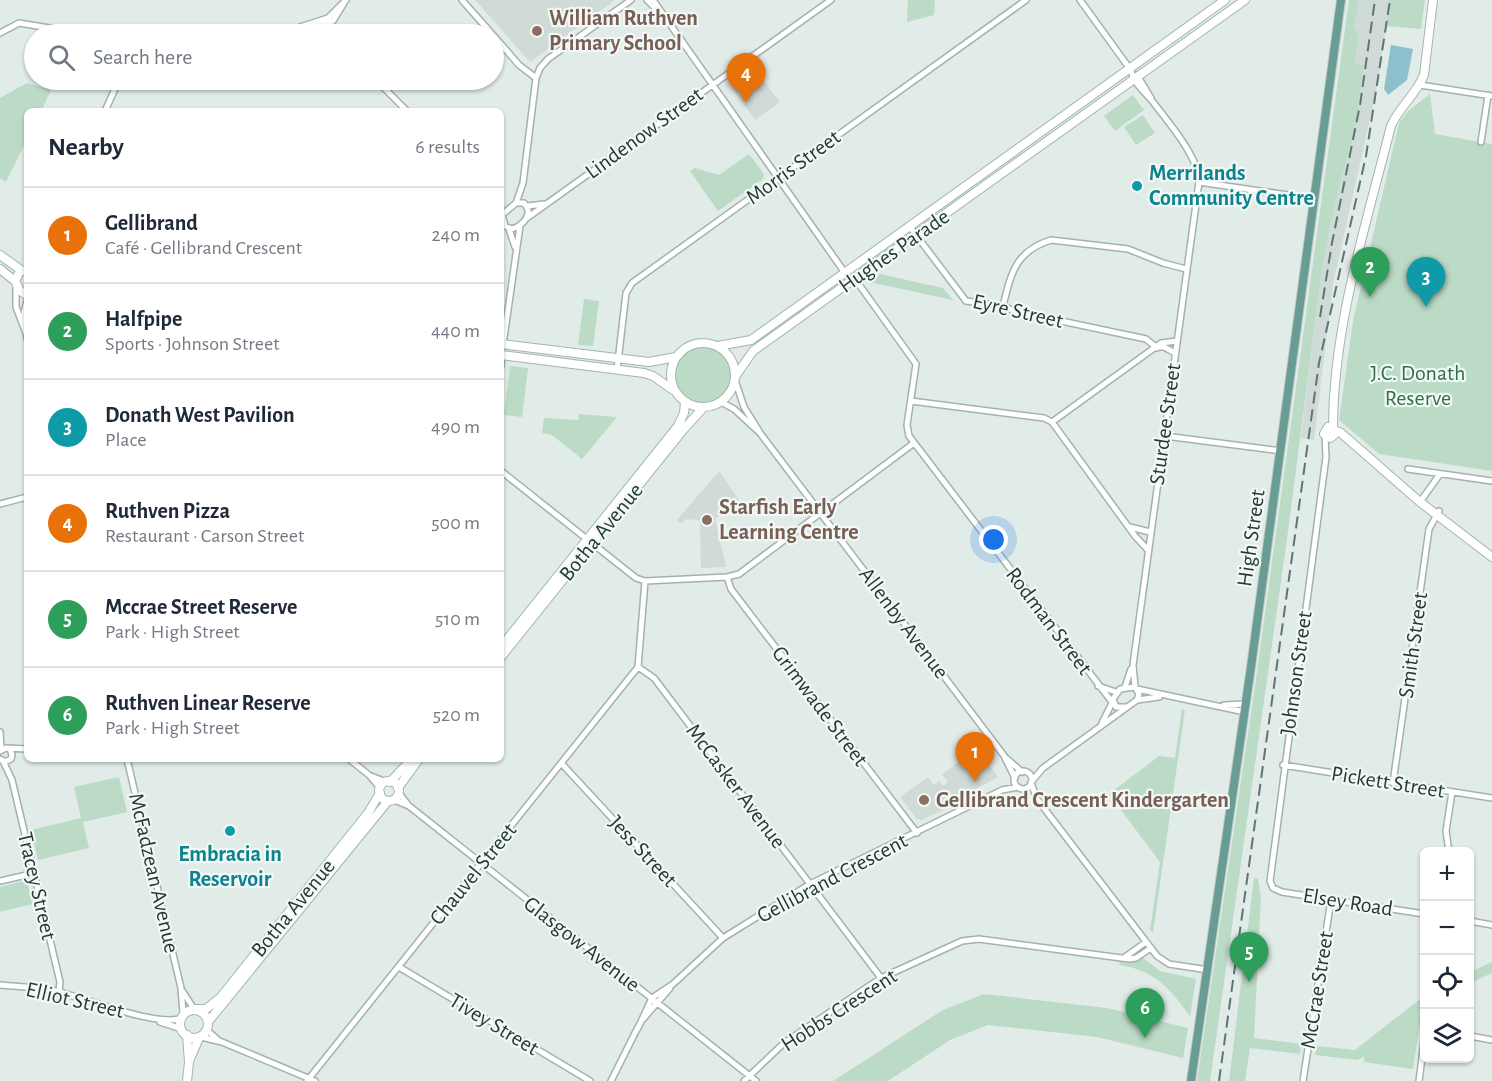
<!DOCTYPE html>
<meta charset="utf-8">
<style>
:root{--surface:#fff;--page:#f2f2f3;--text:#1f2937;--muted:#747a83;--line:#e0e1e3;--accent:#79554a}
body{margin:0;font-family:"Alegreya Sans",sans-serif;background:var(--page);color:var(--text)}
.controls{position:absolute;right:18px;bottom:18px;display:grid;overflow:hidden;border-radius:9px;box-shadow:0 2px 4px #0004}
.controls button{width:54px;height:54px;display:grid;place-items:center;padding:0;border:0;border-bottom:2px solid var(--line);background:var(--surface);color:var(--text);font:30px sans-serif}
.you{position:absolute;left:994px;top:540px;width:21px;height:21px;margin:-15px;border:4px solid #fff;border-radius:50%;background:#1a73e8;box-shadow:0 0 0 9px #1a73e833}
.badge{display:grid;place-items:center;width:39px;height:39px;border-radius:50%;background:var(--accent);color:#fff;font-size:20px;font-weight:700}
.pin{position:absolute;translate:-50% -50px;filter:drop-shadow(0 2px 3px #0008)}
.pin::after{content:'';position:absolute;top:32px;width:21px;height:18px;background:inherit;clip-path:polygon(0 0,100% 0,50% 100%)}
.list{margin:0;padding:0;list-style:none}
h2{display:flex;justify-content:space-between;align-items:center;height:78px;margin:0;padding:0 24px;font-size:26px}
h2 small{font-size:20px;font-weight:400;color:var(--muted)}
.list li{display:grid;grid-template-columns:39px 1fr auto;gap:18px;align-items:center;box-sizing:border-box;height:96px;padding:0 24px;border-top:2px solid var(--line)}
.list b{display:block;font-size:22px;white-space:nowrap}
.list p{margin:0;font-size:20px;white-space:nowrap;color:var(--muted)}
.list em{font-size:20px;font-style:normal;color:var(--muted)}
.icon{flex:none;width:33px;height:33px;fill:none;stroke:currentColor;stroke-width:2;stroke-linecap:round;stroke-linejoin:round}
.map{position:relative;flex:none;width:1492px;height:1081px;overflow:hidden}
.search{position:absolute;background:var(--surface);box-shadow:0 2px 4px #0004;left:24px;top:24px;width:480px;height:66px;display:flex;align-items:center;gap:15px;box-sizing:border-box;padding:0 21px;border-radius:33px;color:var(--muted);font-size:22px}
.panel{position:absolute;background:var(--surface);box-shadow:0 2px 4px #0004;left:24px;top:108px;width:480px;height:654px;border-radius:9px}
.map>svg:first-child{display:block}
</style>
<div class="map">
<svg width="1492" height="1081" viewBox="0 0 1492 1081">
<rect width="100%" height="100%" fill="#e1ebe7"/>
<path fill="#d0dad6" d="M475,0h140l-85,62z
M1359,0h31l-14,92 -43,192 -19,156 -13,-2 21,-168 9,-50 25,-96 8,-59 -9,-2 4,-30 -5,-5z
M756,71l24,31 -25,18 -23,-32z
M719,471l20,29 -24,19 11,48 -25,1 -1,-48 -15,-1 -3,5 -5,-4z
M976,748l22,29 -49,26 1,4 -29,13 -4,-1 -17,-22 28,-20 6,8 5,-4 4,5 5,-4 -6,-7z"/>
<path fill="#bcdbc6" d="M908,0h27l-1,15 -27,7z
M1349,0h10l-5,28 5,5 -4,30 9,2 -8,59 -25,96 -9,50 -35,269 -77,542h-13l59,-402z
M1390,0h35l-4,29 -35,-3z
M27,83l24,7 -10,21h-14v28l-21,43 -6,-4v-80z
M1430,94l5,40 57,10v327l-113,-17 -40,-34 14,-99 46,-198 9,-12z
M1133,95l11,15 -29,21 -11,-15z
M1143,115l12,18 -19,12 -12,-18z
M749,154l15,20 -1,5 -45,32 -28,-40 5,-3 24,7z
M880,274l63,14 10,12 -84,-18z
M584,299l15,2 -6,45 -15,-1z
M673 375a30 30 0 1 1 60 0a30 30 0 1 1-60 0Z
M510,366l18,2 -6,49 -18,-2z
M579,414l38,3 -35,42 -30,-24 -10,-2 2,-15 34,2z
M1182,709l3,1 -32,223 -3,-3 10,-68 -51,-68 50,-38 16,2z
M119,777l8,35 -44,10 6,26 -51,12 -7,-30 50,-12 -7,-31z
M1254,878l4,1 3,18 -7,141 47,6 -1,10 -50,-6 -5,33h-16z
M27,880l5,24 -32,8v-25z
M1143,958l17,13 36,8 -6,37c-20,-27 -35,-46 -71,-51l1,-4z
M1492,962v11l-22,10v-11z
M984,994l123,14 81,20 -5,30 -86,-21 -109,-12 -38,15 -62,41h-55l110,-71z
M1424,996l-11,73 -49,-7v-6l-6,4 -43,-5 2,-9 38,4z"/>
<path fill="#8dbfcc" d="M1391,45l22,4 -6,31 -19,15 -4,-6z"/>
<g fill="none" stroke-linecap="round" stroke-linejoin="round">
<defs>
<path id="street" d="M462,0l30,34
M647,0l9,9
M653,0l192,273
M1080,0l50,69
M325,22l9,12
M300,27l28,-9 18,-18
M0,33l19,-10 67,11
M278,34l55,-13 11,-18
M494,36l25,29 17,13 -13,105 -7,20
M1130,68c4,16 13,22 23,34 15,20 46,55 46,80l116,17
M1137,75l14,23
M536,78l4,-10 8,-9 83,-59
M376,80l31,31
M1420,85l72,11
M105,111l14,-31
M1481,142l7,-47
M527,206l17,-2
M501,210l4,16 7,3c9,-3 17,-10 16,-20l-4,-6h-8l-13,11
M527,218l304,-218
M910,227l56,74 37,5 11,5 132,28 11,9
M509,229l6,18
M855,279l61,85 -9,61 2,11 203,266
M16,286v21l10,26
M27,301l-3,11 3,27
M1003,306c8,-32 12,-55 48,-66l77,9 35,14 23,6
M503,345l17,-119
M1158,347h6l11,6
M501,366l1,-11
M617,370l9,-77 6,-10 394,-283
M735,380l9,27 15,24
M911,401l133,17 8,4 83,114 13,14
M721,402l13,7 26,24 245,324 17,15
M1052,422l109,-79 16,-2
M1165,436l116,15
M1325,436l1,21 -56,424 3,7 9,4 142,22
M1408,469l84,12
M501,471l135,107 9,3 82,-4 12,-3 175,-131
M1420,502l20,-28
M0,504l27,-7
M1130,527l20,5
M727,577l4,12 186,244
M638,667l16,11 227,300
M1098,686l18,6
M1125,687l6,-18
M1135,687l-2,-22 66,-483
M1137,689l108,23
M1137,700l22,-3
M1224,705l22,-1
M1102,723l10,-20
M0,732l1,18
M0,751l6,-3 21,1
M1005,758l10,20
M0,759l5,3 6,-3 1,-4 -2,-6
M127,759l54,229 2,25
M349,759l20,16 11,13
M3,761l9,19 48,202 -1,10
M562,764l161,174
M1283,765l209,33
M1014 780a9 9 0 1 1 18 0a9 9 0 1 1-18 0Z
M371,776l15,6
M1031,782l12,-14 94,-68 2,-6 -4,-7 -15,2 -7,10 3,8h11
M1031,783l6,16 120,157 12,8 39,6
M1393,783l36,-254 10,-18
M399,793l9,12
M394,800l15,6 347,275
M1449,852l-3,-21 6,-39
M0,881l35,-8
M1470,921l22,4
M1125,957l21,-15
M399,967l191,114
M0,985c19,2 38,2 56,6 31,8 95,34 124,28
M183,992l11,17
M643,1019l27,-31
M160,1022l22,7
M638,1028l14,-30 21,-14 50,-46 87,-54 192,-94 16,-3
M207,1030l11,10
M1470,1036l22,4
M201,1037l21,5 93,39
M307,1081l331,-414 7,-86
M611,1081l27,-54
M744,1081l40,-38 97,-65 81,-37 17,-2 150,20 7,-1 15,-10
M1303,1081l28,-181
M1419,1081l5,-39"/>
<path id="secondary" d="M0,255l21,15
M0,269l15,12
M27,271h-7l-5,10 5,10 7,4
M671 375a32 32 0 1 1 64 0a32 32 0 1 1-64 0Z
M501,344l148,18 27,-5
M718,346l33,-6 474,-340
M501,355l143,18 9,3 20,14
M735,377l18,-26 492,-351
M1333,429c0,-103 33,-204 58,-303 8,-19 25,-31 33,-51l9,-75
M1334,430v5l-4,3 -6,-4 4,-7 13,6 79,69 72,55
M501,647l177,-221 6,-13 1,-10
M501,657l182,-227 20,-22
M379 791a10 10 0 1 1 20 0a10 10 0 1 1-20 0Z
M390,782l22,-23
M398,788l21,-29
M196,1009h10l14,-11 148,-185 12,-20
M180 1024a14 14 0 1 1 28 0a14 14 0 1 1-28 0Z
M208,1022l180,-221
M187,1035l2,27 -2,19
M190,1059l9,-21"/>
<path id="primary" d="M1191,1081l60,-414 90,-667"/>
</defs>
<use href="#street" stroke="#a4b2ae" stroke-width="8"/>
<use href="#secondary" stroke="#a1b6b0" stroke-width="10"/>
<use href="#primary" stroke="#c1c8c6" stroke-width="10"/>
<use href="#street" stroke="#fff" stroke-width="5"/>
<use href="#secondary" stroke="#fff" stroke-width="8"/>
<use href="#primary" stroke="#699d93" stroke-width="8"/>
<path stroke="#5d7671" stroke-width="2" stroke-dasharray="12 6" stroke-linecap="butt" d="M1320,317l12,-74 28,-138 15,-105
M1219,1081l100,-718 47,-207 24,-156"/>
</g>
<g fill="#8d6e63" stroke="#f2f8f5" stroke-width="2">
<circle cx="537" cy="31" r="6"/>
<circle cx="707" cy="520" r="6"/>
<circle cx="924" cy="800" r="6"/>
</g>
<g fill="#0f9aa8" stroke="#f2f8f5" stroke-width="2">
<circle cx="1137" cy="186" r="6"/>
<circle cx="230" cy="831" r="6"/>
</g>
<g text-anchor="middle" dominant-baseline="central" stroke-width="4.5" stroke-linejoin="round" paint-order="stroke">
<g font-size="22" font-weight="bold" fill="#785e54" stroke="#f2f8f5" text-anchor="start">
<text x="549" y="18">William Ruthven<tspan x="549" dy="25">Primary School</tspan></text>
<text x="719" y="507">Starfish Early<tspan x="719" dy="25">Learning Centre</tspan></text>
<text x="936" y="800">Gellibrand Crescent Kindergarten</text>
</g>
<g font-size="22" fill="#233a35" stroke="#f2f8f5">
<text transform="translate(644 133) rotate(-36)">Lindenow Street</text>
<text transform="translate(793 167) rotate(-36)">Morris Street</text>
<text transform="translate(894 251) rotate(-35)">Hughes Parade</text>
<text transform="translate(1018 311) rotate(13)">Eyre Street</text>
<text transform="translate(1165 424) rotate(-82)">Sturdee Street</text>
<text transform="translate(601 532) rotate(-51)">Botha Avenue</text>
<text transform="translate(1251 538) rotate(-82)">High Street</text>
<text transform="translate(1049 621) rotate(53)">Rodman Street</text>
<text transform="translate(904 623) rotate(53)">Allenby Avenue</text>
<text transform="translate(1413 645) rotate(-82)">Smith Street</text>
<text transform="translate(1296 673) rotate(-82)">Johnson Street</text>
<text transform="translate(820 706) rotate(53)">Grimwade Street</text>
<text transform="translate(1388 782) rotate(9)">Pickett Street</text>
<text transform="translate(736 786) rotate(53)">McCasker Avenue</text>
<text transform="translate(643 851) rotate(47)">Jess Street</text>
<text transform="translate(154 873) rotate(77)">McFadzean Avenue</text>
<text transform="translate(473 874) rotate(-51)">Chauvel Street</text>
<text transform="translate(832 878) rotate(-28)">Gellibrand Crescent</text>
<text transform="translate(37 886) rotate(77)">Tracey Street</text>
<text transform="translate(1348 902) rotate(9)">Elsey Road</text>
<text transform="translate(293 908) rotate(-51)">Botha Avenue</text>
<text transform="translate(582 944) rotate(38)">Glasgow Avenue</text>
<text transform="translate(1317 990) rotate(-81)">McCrae Street</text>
<text transform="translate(75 1000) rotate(13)">Elliot Street</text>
<text transform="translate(839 1010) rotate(-33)">Hobbs Crescent</text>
<text transform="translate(494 1024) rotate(31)">Tivey Street</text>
</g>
<g font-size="22" font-weight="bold" fill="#0d838f" stroke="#f2f8f5" text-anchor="start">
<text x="1149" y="173">Merrilands<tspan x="1149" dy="25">Community Centre</tspan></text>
<text x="230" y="854" text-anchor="middle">Embracia in<tspan x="230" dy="25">Reservoir</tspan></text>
</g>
<g font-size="22" fill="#306e4c" stroke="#f2f8f5">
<text x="1418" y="373">J.C. Donath<tspan x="1418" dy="25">Reserve</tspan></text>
</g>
</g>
</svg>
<div class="controls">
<button>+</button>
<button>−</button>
<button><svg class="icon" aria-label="locate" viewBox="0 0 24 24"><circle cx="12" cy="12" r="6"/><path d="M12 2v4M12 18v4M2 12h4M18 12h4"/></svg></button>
<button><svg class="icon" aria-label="layers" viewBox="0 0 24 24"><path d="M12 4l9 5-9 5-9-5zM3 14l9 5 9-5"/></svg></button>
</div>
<div class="you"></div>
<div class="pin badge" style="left:975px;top:782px;background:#e8710a">1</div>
<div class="pin badge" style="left:1370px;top:297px;background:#2e9e5b">2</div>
<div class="pin badge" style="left:1426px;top:307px;background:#0f9aa8">3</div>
<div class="pin badge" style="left:746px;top:103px;background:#e8710a">4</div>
<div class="pin badge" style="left:1249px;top:982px;background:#2e9e5b">5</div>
<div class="pin badge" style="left:1145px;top:1038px;background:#2e9e5b">6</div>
<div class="search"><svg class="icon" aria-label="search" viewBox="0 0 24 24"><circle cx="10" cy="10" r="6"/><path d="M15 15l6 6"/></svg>Search here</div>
<section class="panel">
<h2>Nearby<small>6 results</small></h2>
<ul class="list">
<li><span class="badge" style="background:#e8710a">1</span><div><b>Gellibrand</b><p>Café · Gellibrand Crescent</p></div><em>240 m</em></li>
<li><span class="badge" style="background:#2e9e5b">2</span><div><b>Halfpipe</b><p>Sports · Johnson Street</p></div><em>440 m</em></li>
<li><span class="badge" style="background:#0f9aa8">3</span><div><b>Donath West Pavilion</b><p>Place</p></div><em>490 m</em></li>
<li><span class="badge" style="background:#e8710a">4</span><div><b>Ruthven Pizza</b><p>Restaurant · Carson Street</p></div><em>500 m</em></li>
<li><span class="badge" style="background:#2e9e5b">5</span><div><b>Mccrae Street Reserve</b><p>Park · High Street</p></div><em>510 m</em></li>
<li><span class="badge" style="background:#2e9e5b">6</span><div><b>Ruthven Linear Reserve</b><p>Park · High Street</p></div><em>520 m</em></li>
</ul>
</section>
</div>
